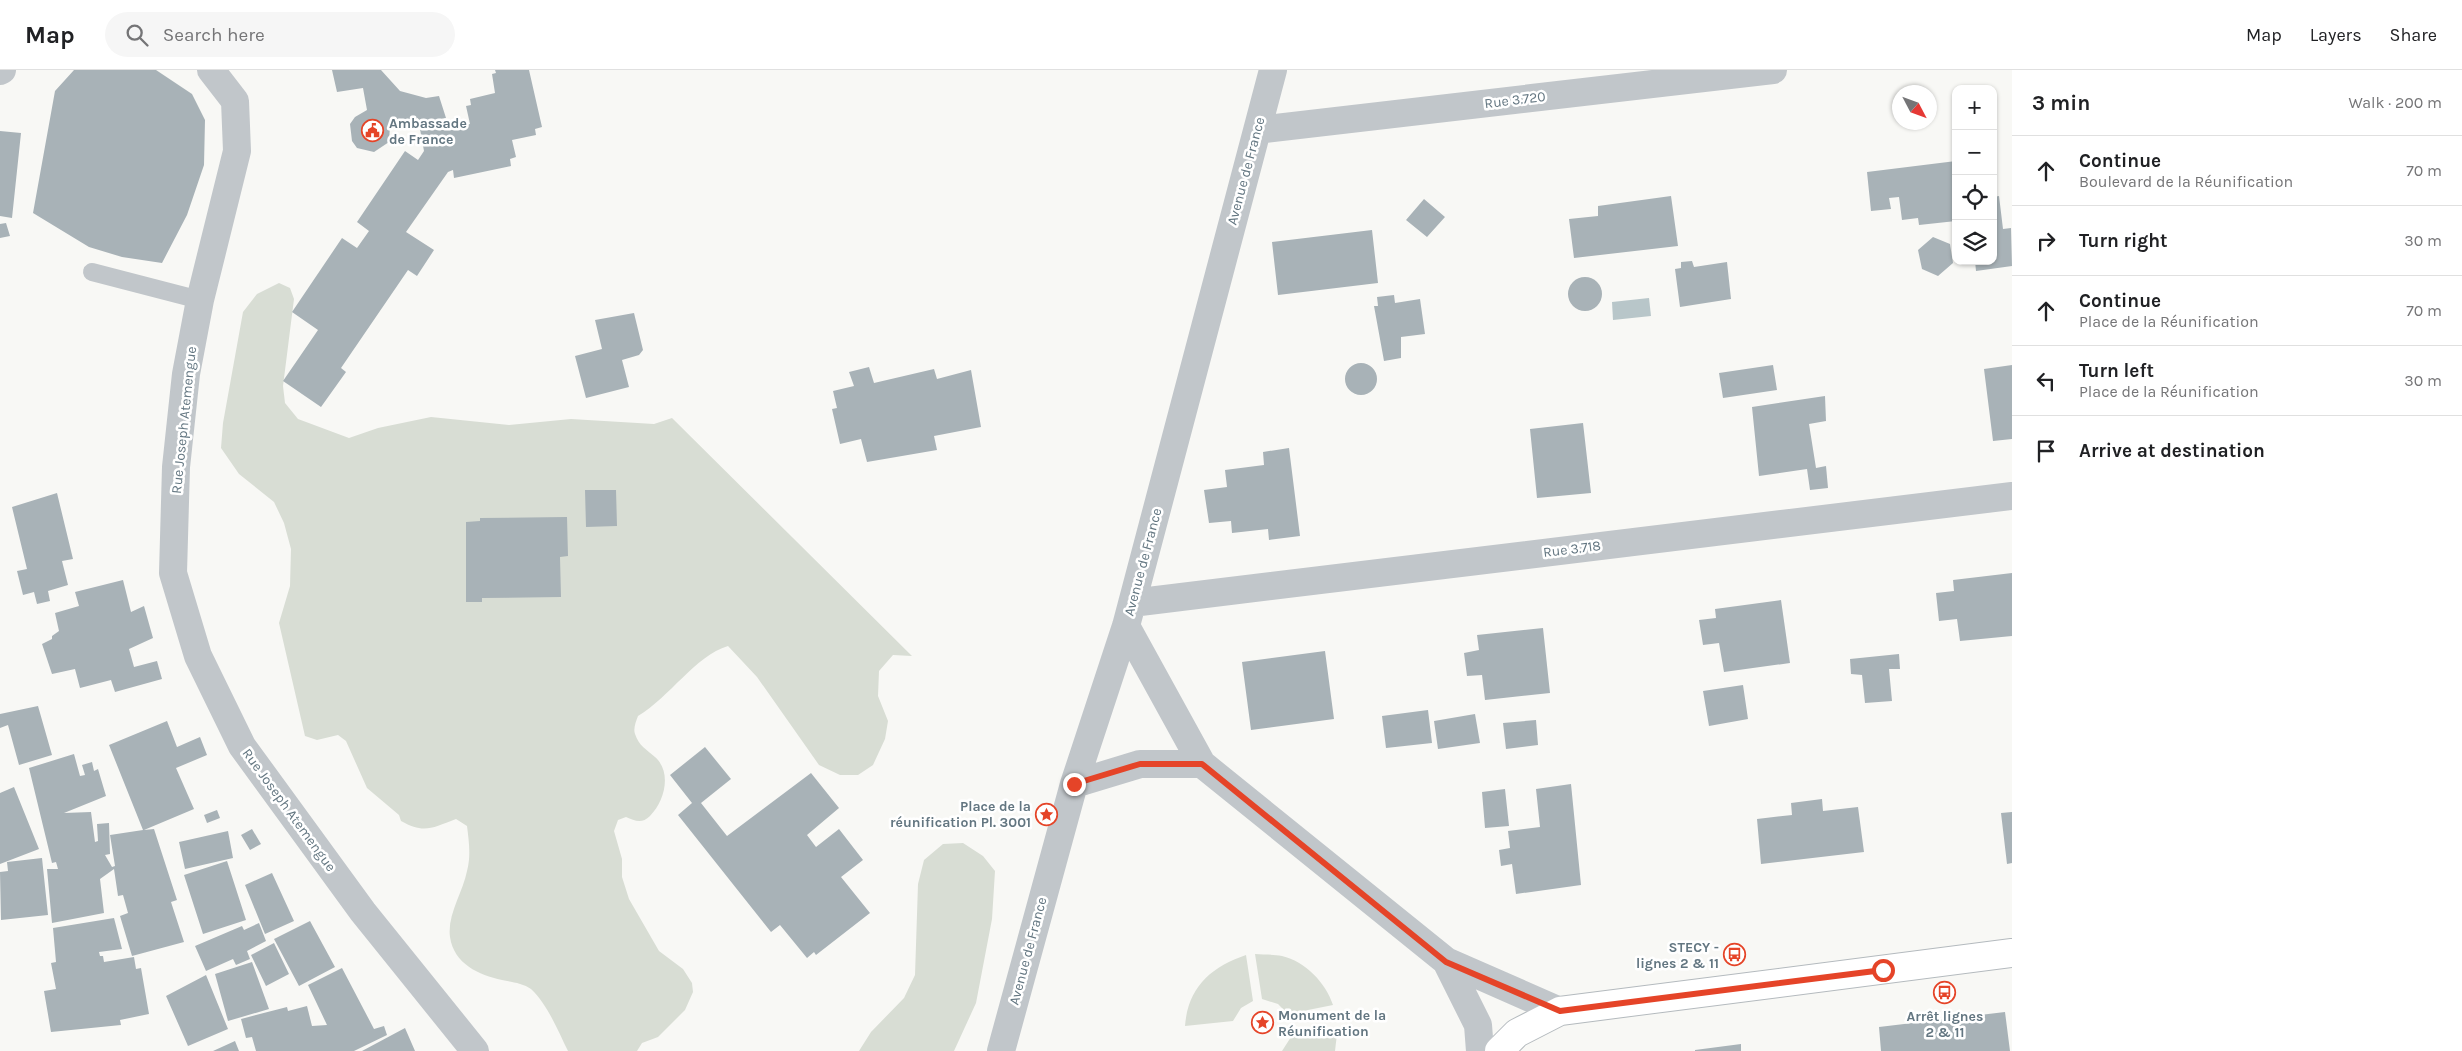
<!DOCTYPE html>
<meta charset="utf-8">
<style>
:root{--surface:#fff;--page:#f6f6f6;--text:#202124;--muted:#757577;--line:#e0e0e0}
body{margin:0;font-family:Karla,sans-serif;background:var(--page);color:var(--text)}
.controls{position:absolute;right:15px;top:15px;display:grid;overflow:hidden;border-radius:10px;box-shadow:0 1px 4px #0004}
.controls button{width:45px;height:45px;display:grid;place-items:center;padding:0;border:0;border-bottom:1px solid var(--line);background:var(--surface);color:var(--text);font:25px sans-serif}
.compass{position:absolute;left:1892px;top:15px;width:45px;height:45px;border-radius:50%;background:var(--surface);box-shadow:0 1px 4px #0004;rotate:131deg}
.stop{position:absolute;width:15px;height:15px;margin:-11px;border:4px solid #e54428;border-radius:50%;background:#fff}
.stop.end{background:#e54428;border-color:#fff;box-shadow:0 1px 5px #0008}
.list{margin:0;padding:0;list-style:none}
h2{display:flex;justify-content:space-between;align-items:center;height:65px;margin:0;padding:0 20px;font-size:21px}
h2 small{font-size:16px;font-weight:400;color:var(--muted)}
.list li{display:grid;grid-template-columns:32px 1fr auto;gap:15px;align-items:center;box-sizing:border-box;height:70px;padding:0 20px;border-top:1px solid var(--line)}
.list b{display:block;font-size:19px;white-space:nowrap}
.list p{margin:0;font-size:16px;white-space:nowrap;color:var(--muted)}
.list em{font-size:16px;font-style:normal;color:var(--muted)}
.icon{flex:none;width:28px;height:28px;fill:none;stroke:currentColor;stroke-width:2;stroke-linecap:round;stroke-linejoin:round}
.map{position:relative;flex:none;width:2012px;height:981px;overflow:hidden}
header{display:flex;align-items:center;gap:30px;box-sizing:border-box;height:70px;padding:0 25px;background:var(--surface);border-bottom:1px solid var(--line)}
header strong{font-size:24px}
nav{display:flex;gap:28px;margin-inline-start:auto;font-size:18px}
.search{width:350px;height:45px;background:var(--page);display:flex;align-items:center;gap:12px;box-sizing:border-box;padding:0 18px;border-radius:28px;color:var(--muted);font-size:19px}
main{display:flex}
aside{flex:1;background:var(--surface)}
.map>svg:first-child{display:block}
</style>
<header>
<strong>Map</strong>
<div class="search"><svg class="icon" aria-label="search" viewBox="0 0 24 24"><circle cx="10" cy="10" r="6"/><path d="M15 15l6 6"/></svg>Search here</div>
<nav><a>Map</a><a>Layers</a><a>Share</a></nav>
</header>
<main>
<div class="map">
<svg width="2012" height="981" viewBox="0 0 2012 981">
<rect width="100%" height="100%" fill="#f8f8f5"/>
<path fill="#d8ddd4" d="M279,213l11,5 4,11 -11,87 2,17 13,16 51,19 29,-10 53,-11 78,8 62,-6 83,5 18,-6 240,238 -19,-1 -14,16 -1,25 10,25 -3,18 -12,26 -15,10h-18l-21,-10 -62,-88 -29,-31c-33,10 -58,51 -90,70 -2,5 -5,13 -3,18 4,12 11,15 20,23 17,15 10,44 -5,59 -8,8 -15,5 -24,1l-8,3 -4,11 8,28v18l7,22 30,52 24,18 9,14 1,9 -8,18 -27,27 -16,6 -5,8h-69c-10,-20 -20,-46 -37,-62 -8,-6 -20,-7 -29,-9 -23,-5 -48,-16 -52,-43 -3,-22 13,-45 17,-66 4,-15 2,-29 0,-45l-11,-7c-24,9 -32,15 -55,2l-2,-6 -32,-27 -21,-47 -8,-6 -21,5 -12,-4 -26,-113 11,-37 1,-37 -7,-26 -10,-21 -35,-28 -18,-26 2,-25 20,-111 14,-18z
M963,773l20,13 12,15 -3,48 -16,84 -22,48h-95l12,-19 33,-34 11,-23 3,-91 6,-24 19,-16z
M1255,884c9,1 19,0 27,2 23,5 44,27 51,49l-45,9 -10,-10 -16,-5z
M1246,885l7,46 -12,7 -8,13 -48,5c3,-39 26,-59 61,-71z
M1337,964l-2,17h-53l9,-14z"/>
<path fill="#b8c6c9" d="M1649,228l2,18 -38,4 -1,-18z"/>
<path fill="#a8b2b7" d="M74,0h82l36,24 13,26 -1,45 -17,50 -25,48 -40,-6 -33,-10 -56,-34 22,-122z
M332,0h49l19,21 26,7 13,-2 7,22 -7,1 3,11 28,-6 -4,-18 5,-1 -1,-6 25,-6 -3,-19 4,-1 -1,-3h34l13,57 -7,2 1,6 -24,5 4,17 -6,2 1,7 -57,12 -1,-8 -5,2 -42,60 28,18 -17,26 -9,-6 -67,98 5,4 -25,35 -38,-26 35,-51 -26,-18 50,-74 15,10 12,-17 -12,-9 48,-71 13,9 6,-9 -6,-33 -28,7 -1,17 -15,10 -17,-4 -5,-7 -2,-17 5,-7 12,-7 -4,-22 -26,4z
M0,61l21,2 -9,85 -12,-2z
M1956,91v60l-37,4 -1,-7 -16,2 -3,-23 -10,1 2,11 -20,2 -4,-39z
M1671,126l7,50 -104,12 -5,-39 29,-3v-10z
M1999,126l4,33 8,-1 1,38 -36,5 -1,-10h18v-64z
M1424,129l21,18 -18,20 -21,-17z
M6,153l4,13 -10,2v-14z
M1372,160l6,53 -100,12 -6,-53z
M1933,167l17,7 3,19 -15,13 -16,-7 -4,-19z
M1692,191l2,6 33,-5 4,37 -51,8 -5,-38 6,-1v-6z
M1568 224a17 17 0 1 1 34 0a17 17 0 1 1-34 0Z
M1394,225l1,8 25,-4 5,35 -24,3v21l-17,3 -10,-55h4l-1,-9z
M634,243l9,37 -4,5 -17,5 7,27 -43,11 -11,-42 27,-7 -7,-29z
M1345 309a16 16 0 1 1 32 0a16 16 0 1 1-32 0Z
M1773,295l4,25 -54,8 -4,-25z
M2012,295v74l-19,2 -9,-72z
M869,297l5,16 60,-14 3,10 34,-9 10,57 -47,9 3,14 -70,12 -6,-23 -21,5 -8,-35 5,-1 -4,-17 21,-5 -5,-14z
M1825,326l1,25 -17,3 7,44 10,-2 2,22 -18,2 -3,-21 -48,7 -7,-69z
M1583,353l8,70 -54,5 -7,-69z
M1289,378l11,88 -31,4 -1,-11 -36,4 -1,-12 -22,2 -5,-33 23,-3 -2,-17 39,-5 -1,-13z
M585,420h31l1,36 -31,1z
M57,423l16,66 -11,2 6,24 -20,6 2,10 -13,3 -3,-12 -11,3 -6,-24 10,-2 -15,-62z
M567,447l1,39 -8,1 1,40 -79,1v4h-16v-80l14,-1v-3z
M2012,503v63l-52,5 -3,-22 -18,2 -3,-28 18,-2 -1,-11z
M123,510l8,32 13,-6 9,32 -24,11 5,18 23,-6 5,18 -47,13 -4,-12 -31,8 -5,-19 -23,5 -10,-30 10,-5v-3l7,-5 -4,-18 24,-7 -4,-14z
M1781,530l9,63 -66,9 -5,-29 -16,2 -4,-25 17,-2 -1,-9z
M1543,558l7,65 -65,7 -3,-25 -15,1 -3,-23 15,-3 -2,-15z
M1325,581l9,68 -83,11 -9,-68z
M1899,584l1,15h-11l3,32 -27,2 -3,-28 -11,-1 -1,-15z
M1743,615l5,34 -39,7 -6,-35z
M38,636l14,49 -33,10 -11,-40 -8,3v-14z
M1428,640l4,33 -46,5 -4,-32z
M1475,644l5,29 -42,6 -4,-28z
M1536,650l2,25 -32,4 -3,-26z
M167,651l10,26 23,-10 7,18 -31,13 18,41 -50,21 10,-1 23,71 -6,2 13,40 -52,14 -12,-40 8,-3 -5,-18 -5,1 -4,-27 -14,10 4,34 -52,10 -5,-54h11l-2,-7 -4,1 -23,-95 45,-14 6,22 5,-1 -3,-10 10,-3 2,9 4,-2 8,27 -42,17 27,-1 4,30 3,-1 -1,-17 12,-1 1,31 -5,1 7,12 3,-1 -5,-31 33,-5 -34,-85z
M705,677l26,32 -30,24 26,33 84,-63 28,35 -32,27 9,12 23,-18 24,31 -22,17 29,36 -54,42 -2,-3 -7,6 -27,-33 -9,7 -93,-117 14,-12 -22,-28z
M1571,714l10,101 -65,9 -4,-30 -11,2 -2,-16 11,-2 -2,-17 32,-4 -4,-38z
M14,717l25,62 -39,15v-71z
M1505,719l4,37 -24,2 -3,-36z
M1822,729l1,12 35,-4 6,45 -103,12 -4,-45 35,-4 -1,-12z
M217,740l3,8 -13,5 -3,-8z
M2012,742v51l-5,1 -6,-51z
M252,759l9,15 -11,6 -9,-15z
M228,761l5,27 -48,11 -6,-27z
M42,788l6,57 -47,5 -1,-48 8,-1 -1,-9z
M227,791l19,59 -43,14 -19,-59z
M272,803l22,48 -29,13 -20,-49z
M114,848l8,31 -23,3 1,4h3l1,6 30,-5 2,12 5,-1 8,46 -29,6 1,5 -70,7 -7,-41 12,-2 -5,-26 5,-1 -3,-34z
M310,851l25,46 -36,19 -25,-47z
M259,853l7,18 -19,10 3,8 -14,6 -3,-6 -27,12 -11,-25 47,-20 2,4z
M274,873l15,31 -23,12 -15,-31z
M252,892l17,47 -41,12 -13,-47z
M342,898l32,61 10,-3 3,9 -33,16h-98l-4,-14 -6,1 -5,-19 46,-12 1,4 19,-5 5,20 15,-1 -19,-40z
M206,905l22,54 -40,17 -22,-50z
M2005,942l5,39h-129l-2,-24z
M405,958l10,23h-53z
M235,971l4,10h-26z
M1741,974v7h-46v-1z"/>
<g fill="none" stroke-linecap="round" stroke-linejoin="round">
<defs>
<path id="secondary" d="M1499,981l18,-18 43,-22 452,-58"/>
</defs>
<use href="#secondary" stroke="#b4babe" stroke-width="30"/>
<path stroke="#c1c6ca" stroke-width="18" d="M92,202l108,28"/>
<path stroke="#c1c6ca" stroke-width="28" d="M211,0l24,31 2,50 -37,149 -14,74 -10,93 -3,106 25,83 44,90 121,166 112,139
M0,1l2,-1
M1257,60l516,-60
M1132,533l880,-107
M1126,556l76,138
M1074,714l66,-20h62l244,197 32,64 2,26
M1446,891l114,50
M1001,981l73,-267 52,-158 147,-556"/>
<use href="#secondary" stroke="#fff" stroke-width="28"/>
</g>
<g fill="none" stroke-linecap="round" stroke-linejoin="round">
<path stroke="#e54428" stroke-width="6" d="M1074,714l66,-20h62l244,198 114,49 323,-41"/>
</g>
<defs>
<symbol id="civic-ring" viewBox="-11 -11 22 22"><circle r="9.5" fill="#fff" stroke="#e54428" stroke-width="1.5"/><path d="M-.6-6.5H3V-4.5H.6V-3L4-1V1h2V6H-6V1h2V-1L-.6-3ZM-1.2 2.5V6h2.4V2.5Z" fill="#e54428"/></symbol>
<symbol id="sight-ring" viewBox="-11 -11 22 22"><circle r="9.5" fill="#fff" stroke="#e54428" stroke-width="1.5"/><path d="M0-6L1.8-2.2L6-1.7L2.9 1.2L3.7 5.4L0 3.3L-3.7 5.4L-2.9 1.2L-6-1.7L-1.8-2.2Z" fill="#e54428"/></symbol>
<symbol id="bus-ring" viewBox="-11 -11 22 22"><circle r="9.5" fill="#fff" stroke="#e54428" stroke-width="1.5"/><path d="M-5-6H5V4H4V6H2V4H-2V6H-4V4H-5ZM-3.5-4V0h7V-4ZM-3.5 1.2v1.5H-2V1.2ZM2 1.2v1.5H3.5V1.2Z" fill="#e54428"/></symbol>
</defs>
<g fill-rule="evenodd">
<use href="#civic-ring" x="360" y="48" width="25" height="25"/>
<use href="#sight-ring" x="1034" y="732" width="25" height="25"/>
<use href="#bus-ring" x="1722" y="872" width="25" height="25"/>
<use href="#bus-ring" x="1932" y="910" width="25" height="25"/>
<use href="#sight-ring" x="1250" y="940" width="25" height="25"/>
</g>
<g text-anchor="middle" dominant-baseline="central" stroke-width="5" stroke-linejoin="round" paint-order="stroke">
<g font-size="14" fill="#637681" stroke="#fff">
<text transform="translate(1515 30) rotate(-7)">Rue 3.720</text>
<text transform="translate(1246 101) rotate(-75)">Avenue de France</text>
<text transform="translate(184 350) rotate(-84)">Rue Joseph Atemengue</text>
<text transform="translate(1572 479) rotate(-7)">Rue 3.718</text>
<text transform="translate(1143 492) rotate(-75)">Avenue de France</text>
<text transform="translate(289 740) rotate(54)">Rue Joseph Atemengue</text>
<text transform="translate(1028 881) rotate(-75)">Avenue de France</text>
</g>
<g font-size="14" font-weight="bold" fill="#637681" stroke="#fff" text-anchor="start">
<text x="389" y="53">Ambassade<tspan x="389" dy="16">de France</tspan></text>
<text x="1031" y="736" text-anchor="end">Place de la<tspan x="1031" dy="16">réunification Pl. 3001</tspan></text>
<text x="1719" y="877" text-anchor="end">STECY -<tspan x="1719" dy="16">lignes 2 &amp; 11</tspan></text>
<text x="1278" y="945">Monument de la<tspan x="1278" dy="16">Réunification</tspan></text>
<text x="1945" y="946" text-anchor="middle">Arrêt lignes<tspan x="1945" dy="16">2 &amp; 11</tspan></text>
</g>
</g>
</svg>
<div class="controls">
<button>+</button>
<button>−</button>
<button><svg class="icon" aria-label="locate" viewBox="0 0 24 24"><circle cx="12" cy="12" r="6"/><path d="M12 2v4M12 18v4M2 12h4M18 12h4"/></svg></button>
<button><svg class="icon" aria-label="layers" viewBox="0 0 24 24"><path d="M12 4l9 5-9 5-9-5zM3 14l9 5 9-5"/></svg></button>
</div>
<svg class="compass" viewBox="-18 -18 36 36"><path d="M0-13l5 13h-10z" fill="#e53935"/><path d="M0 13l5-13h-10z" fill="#757577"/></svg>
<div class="stop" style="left:1883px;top:900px"></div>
<div class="stop end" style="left:1074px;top:714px"></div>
</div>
<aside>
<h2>3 min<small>Walk · 200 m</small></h2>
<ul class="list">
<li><svg class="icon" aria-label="ahead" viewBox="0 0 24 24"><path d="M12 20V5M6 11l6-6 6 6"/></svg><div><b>Continue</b><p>Boulevard de la Réunification</p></div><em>70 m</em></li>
<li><svg class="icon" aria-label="right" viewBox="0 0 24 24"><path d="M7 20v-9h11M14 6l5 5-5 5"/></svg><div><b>Turn right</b></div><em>30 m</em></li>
<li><svg class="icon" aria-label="ahead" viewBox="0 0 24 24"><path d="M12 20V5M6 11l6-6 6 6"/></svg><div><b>Continue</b><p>Place de la Réunification</p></div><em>70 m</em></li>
<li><svg class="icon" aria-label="left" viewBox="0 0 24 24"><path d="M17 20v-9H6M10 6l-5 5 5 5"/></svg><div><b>Turn left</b><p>Place de la Réunification</p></div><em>30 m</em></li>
<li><svg class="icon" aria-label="arrive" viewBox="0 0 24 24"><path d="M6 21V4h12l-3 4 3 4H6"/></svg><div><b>Arrive at destination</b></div></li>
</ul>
</aside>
</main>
